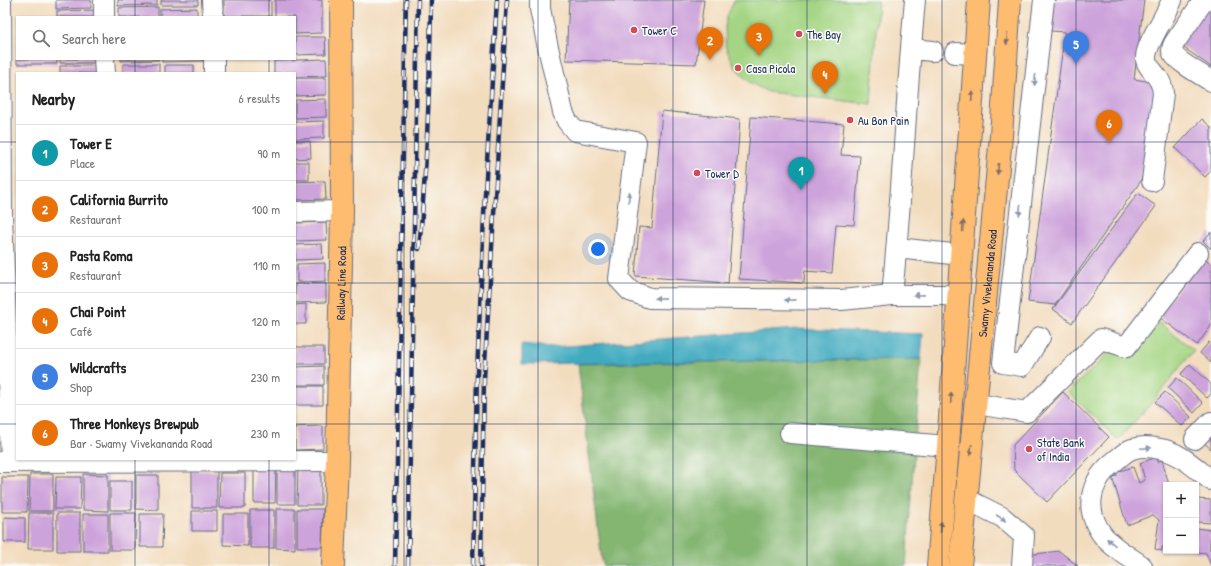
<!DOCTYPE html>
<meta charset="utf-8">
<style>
:root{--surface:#fff;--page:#f2f2f2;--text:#222;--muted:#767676;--line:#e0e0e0;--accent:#2563eb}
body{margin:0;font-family:"Patrick Hand",sans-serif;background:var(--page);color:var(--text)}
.controls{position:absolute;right:12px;bottom:12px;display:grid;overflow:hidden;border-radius:0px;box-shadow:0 1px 3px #0004}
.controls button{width:36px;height:36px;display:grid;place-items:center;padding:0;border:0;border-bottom:1px solid var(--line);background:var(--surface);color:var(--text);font:20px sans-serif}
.you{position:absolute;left:598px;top:249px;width:14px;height:14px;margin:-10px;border:3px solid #fff;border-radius:50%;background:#1a73e8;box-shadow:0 0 0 6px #1a73e833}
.badge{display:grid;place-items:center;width:26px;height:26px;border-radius:50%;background:var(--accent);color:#fff;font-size:13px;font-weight:700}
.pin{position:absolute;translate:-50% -33px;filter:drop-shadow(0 1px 2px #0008)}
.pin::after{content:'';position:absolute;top:21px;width:14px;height:12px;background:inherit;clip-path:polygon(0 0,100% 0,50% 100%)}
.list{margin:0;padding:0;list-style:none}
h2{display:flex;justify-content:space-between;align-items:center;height:52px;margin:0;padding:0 16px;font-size:17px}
h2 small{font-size:13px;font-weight:400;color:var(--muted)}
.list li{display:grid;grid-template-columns:26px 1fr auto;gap:12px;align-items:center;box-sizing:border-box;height:56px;padding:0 16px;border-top:1px solid var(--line)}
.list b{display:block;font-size:15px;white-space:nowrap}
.list p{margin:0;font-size:13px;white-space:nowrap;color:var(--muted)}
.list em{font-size:13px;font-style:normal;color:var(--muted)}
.icon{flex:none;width:22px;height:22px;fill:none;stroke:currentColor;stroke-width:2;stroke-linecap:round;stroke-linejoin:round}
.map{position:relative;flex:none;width:1211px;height:566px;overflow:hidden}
.search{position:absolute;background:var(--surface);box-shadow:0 1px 3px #0004;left:16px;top:16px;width:280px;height:44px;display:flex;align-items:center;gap:10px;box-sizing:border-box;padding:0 14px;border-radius:0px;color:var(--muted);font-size:15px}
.panel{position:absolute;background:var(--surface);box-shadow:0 1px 3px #0004;left:16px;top:72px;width:280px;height:388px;border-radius:0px}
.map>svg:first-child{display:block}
</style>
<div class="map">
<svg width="1211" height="566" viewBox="0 0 1211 566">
<rect width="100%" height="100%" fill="#fdfcf7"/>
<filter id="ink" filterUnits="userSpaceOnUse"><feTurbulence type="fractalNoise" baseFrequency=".025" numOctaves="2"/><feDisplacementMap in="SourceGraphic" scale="8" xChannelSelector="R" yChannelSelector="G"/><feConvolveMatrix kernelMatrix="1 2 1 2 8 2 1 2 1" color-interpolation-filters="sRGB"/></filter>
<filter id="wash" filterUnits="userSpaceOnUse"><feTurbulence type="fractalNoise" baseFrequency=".012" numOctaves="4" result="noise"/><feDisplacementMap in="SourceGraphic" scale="16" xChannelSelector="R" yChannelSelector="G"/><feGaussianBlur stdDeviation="0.9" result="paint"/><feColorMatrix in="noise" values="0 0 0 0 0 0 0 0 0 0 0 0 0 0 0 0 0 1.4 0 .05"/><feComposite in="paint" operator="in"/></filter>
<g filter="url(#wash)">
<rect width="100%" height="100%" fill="#f2dcbe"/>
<path fill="#a5d584" stroke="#608271" d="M735,0h143l-7,104 -103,-12 -19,-10 -14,-15 -9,-19 -1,-21 2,-11z
M1154,319l40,31 -45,56 -31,34 -50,-48 46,-44z"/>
<path fill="#84b672" stroke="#507268" d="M921,359l-15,207h-302l-2,-5 -24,-197z"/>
<path fill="#40aac0" stroke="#2e6c8f" d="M797,329l126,5 -2,25 -399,5v-20l31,3z"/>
<g id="blocks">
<path fill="#cda3db" d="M56,0h35v8l-35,1z
M118,0h39v5l-39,1z
M161,0h37v5h-37z
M224,0h47v16h-47z
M275,0h47v33l-27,1v-17h-20z
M569,0h135l-8,64 -130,-4z
M1054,0h90l-10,79 23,4 -13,89 -4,10 -85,123 -27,-3 37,-270 -14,-1z
M1211,1v66l-31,-22z
M158,7v10h-39v-9z
M197,8v9h-37v-8z
M96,10v7h-39v-6z
M295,37h30l1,17 -31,1z
M17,59h40v5h-40z
M60,59h39v4h-39z
M121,59h38v1l-38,1z
M162,59h41v2l-41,1z
M326,59l1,17 -32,1v-4h-21v-12z
M123,64h36v9h-36z
M165,65h29v8h-29z
M60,66h36v7h-36z
M295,78h31v17l-31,1z
M326,99v18l-31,1v-18z
M662,111l78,8 -12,164 -93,-7 4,-49 13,1z
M751,117l93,7 -3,31 19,1 -6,69 -18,-1 -4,49 -27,-2 -1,12 -65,-4z
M1202,119l9,8v44l-6,6 -30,-29z
M324,121v17l-29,1v-17z
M295,141h15l1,17 -16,1z
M295,162h14v18h-14z
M325,181l1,18 -31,1v-18z
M1138,193l18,13 -84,117 -19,-14z
M326,222l1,18 -32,1v-18z
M1211,232v17l-8,-8z
M322,244l1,15 -28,1v-15z
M1202,258l9,6v62l-14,19 -39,-29z
M325,263v18l-28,1v-18z
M326,283v19l-31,1v-19z
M306,304v20h-11v-19z
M1209,342l2,2v19l-11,-10z
M295,347h29v17h-29z
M1190,364l21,20v10l-4,4 -26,-24z
M324,366v19h-29v-18z
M1177,378l26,25 -9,10 -26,-25z
M295,386h28v19h-28z
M1063,392l46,45 -62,65 -33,-32 -1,-25z
M1165,392l26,25 -9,9 -27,-24z
M323,426v23l-28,1v-23z
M1211,431v18l-9,-8z
M1157,457l1,5 4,-2 7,25h-3v62h-4v4l-7,-2 4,-29 -6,-5 -26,10 -15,-48 5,-1 -1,-4 17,-5 6,16 6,-3 -5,-17z
M277,466h18v38h-18z
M298,468h23v37h-24z
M254,470h22l-1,33h-21z
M192,471h25v37h-25z
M220,473h25v35h-26z
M30,474h23v37h-24z
M83,474l25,1v36l-25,-1z
M136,475h22v35l-22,-1z
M2,477h26l-1,35h-25z
M56,477h25l-1,32h-25z
M110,481h22v29h-22z
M1196,499l15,1v23l-15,-1z
M276,509h19v40l-19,-1z
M297,509h26l-1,38h-25z
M250,510h24v38h-24z
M192,511h25v20h-25z
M29,513h24v36h-25z
M57,513h23v38h-23z
M110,513h26l-1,37h-25z
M83,514h25v37h-25z
M140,514h23l-1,33h-22z
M223,514h25v32l-25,-1z
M4,517l21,1v24h-21z
M1196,528l15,2 -2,20 2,-1v17l-5,-13 -10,-1z
M1059,551l19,15h-52l1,-11z"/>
</g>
</g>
<g filter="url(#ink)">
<use href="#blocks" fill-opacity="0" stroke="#666c80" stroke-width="1"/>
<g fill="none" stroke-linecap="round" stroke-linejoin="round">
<defs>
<path id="minor" d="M1,0l1,215 9,247
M104,0v17
M212,0l1,17
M540,0v9l7,34 16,69 4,9 8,10 61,11 -17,137 11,12 20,7 191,2 51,-5h50l16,1
M1204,0l-29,42c-2,3 -3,6 -3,9 2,9 31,25 39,30
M911,49l22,2
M955,53l20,1
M104,59l1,14
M214,59v14
M1152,181l11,-88c-1,-17 -15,-23 -17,-33 -2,-14 21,-45 26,-60
M295,212l47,-1
M897,248l64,7
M892,295c10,-98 14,-197 23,-295
M1040,337l-18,29 -19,-3 41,-363
M976,404l51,8 74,-73 25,8 72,-94
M790,433l158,13
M1195,439l16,-17
M0,462l337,-1
M966,499l36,18 22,19 -2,30
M1142,566c-15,-11 -35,-21 -44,-38 -14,-25 -5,-50 17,-67 5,-4 11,-10 17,-12 9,-3 20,-2 28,0 20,3 35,19 51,31"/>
<g id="major">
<path id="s1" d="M333,566l4,-105 5,-250 -1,-211"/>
<path d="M938,566l10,-120 31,-446"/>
<path id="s2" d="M960,566l41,-430 9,-136"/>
</g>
</defs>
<use href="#minor" stroke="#666c80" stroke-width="22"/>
<use href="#major" stroke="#666c80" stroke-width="24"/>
<use href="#minor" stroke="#fff" stroke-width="20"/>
<use href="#major" stroke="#fdbc70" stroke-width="22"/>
<defs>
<path id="rail" d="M419,249c8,-83 11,-166 12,-249
M395,566l11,-566
M408,566l10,-566
M473,566l4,-192 8,-181 12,-193
M481,566l3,-187 23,-379"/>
</defs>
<use href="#rail" stroke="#1b2f5e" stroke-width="4.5"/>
<use href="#rail" stroke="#fdfcf7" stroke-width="3" stroke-dasharray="9" stroke-linecap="butt"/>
</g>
<defs><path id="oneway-solid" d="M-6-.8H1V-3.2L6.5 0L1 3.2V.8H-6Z"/></defs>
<g fill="#816e66">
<use href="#oneway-solid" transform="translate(1007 39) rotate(94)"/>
<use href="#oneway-solid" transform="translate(972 96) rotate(-86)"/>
<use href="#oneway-solid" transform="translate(998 169) rotate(95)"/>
<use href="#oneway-solid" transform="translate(963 226) rotate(-86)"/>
<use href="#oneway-solid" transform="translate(951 398) rotate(-86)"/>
<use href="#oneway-solid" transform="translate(971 450) rotate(96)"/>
<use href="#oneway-solid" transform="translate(941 527) rotate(-85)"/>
</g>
<g fill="#8d97ae">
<use href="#oneway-solid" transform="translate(1035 80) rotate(96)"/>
<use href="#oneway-solid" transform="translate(629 197) rotate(-83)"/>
<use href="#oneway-solid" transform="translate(1020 210) rotate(96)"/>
<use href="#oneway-solid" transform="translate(919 295) rotate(179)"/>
<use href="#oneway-solid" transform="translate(660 298) rotate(-179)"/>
<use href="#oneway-solid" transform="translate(790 300) rotate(-179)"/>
<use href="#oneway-solid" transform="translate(1146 448) rotate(-3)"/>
<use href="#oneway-solid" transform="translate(1001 518) rotate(33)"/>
<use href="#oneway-solid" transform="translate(1111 542) rotate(-141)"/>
</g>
</g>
<path fill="none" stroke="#1b2f5e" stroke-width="1" stroke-opacity="0.55" d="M135,0v17M269,0v17M404,0v566M538,0v566M673,0v566M807,0v566M942,0v566M1076,0v566M135,59v14M269,59v14M0,142h17M295,142h916M0,283h17M295,283h916M0,424h17M295,424h916M135,459v107M269,459v107"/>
<g fill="#d1495b" stroke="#fdfcf7" stroke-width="1.5">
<circle cx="634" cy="30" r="4"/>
<circle cx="799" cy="34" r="4"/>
<circle cx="738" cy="68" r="4"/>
<circle cx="850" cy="120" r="4"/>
<circle cx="697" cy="173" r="4"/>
<circle cx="1029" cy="449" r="4"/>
</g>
<g text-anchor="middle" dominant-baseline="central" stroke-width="3" stroke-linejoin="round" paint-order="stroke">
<g font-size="12" fill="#1b2f5e" stroke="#fdfcf7" text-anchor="start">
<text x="642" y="30">Tower C</text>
<text x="807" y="34">The Bay</text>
<text x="746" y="68">Casa Picola</text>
<text x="858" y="120">Au Bon Pain</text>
<text x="705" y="173">Tower D</text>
<text x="1037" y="442">State Bank<tspan x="1037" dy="14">of India</tspan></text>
</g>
<g font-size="12" fill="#1b2f5e" stroke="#fdfcf7">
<text stroke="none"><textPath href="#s1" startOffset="283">Railway Line Road</textPath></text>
<text stroke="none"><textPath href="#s2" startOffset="284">Swamy Vivekananda Road</textPath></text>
</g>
</g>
</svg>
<div class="controls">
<button>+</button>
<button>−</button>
</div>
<div class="you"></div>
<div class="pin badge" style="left:801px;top:190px;background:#0f9aa8">1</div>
<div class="pin badge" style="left:710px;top:60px;background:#e8710a">2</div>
<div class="pin badge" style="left:759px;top:56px;background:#e8710a">3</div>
<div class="pin badge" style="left:825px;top:94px;background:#e8710a">4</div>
<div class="pin badge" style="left:1076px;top:64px;background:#3f7fe0">5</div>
<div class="pin badge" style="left:1109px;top:143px;background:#e8710a">6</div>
<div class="search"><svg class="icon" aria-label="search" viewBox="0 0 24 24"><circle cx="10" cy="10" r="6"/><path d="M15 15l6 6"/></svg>Search here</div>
<section class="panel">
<h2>Nearby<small>6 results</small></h2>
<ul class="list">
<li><span class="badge" style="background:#0f9aa8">1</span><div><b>Tower E</b><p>Place</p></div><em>90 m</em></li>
<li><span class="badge" style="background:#e8710a">2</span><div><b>California Burrito</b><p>Restaurant</p></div><em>100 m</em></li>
<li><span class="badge" style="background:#e8710a">3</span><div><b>Pasta Roma</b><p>Restaurant</p></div><em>110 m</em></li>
<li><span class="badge" style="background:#e8710a">4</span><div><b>Chai Point</b><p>Café</p></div><em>120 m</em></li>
<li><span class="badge" style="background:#3f7fe0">5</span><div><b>Wildcrafts</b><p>Shop</p></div><em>230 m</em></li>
<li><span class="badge" style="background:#e8710a">6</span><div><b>Three Monkeys Brewpub</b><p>Bar · Swamy Vivekananda Road</p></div><em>230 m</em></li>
</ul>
</section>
</div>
